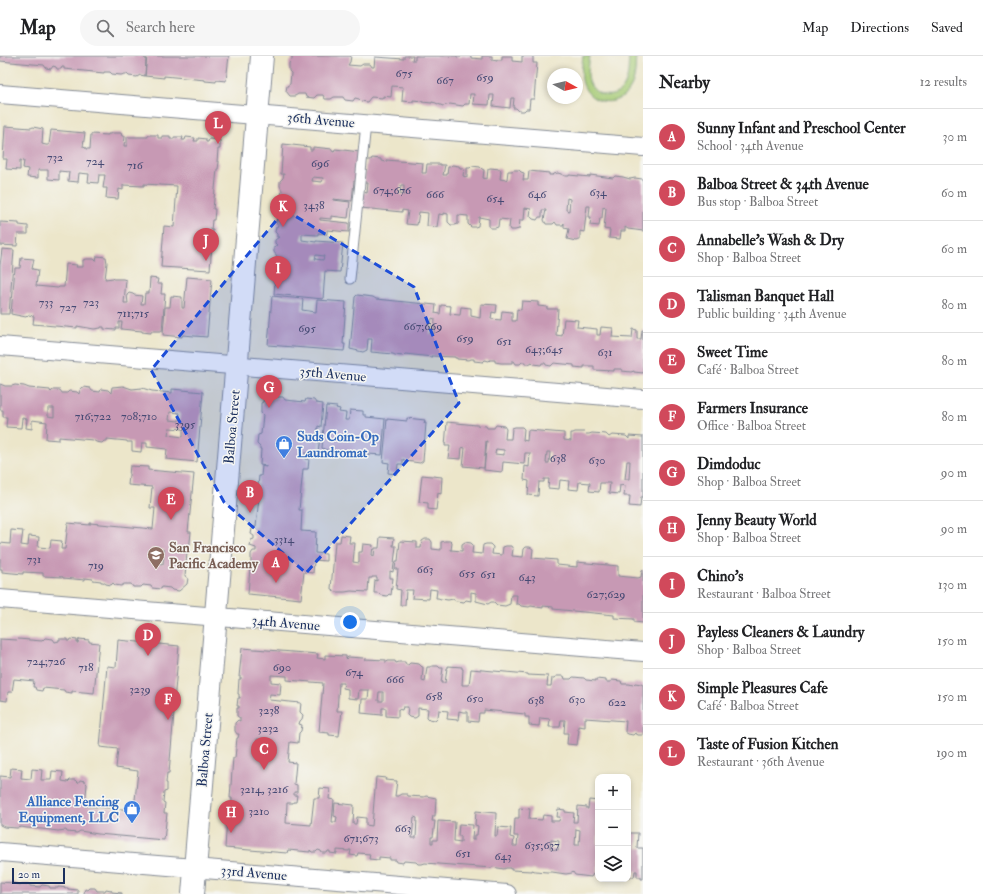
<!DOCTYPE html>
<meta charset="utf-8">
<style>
:root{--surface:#fff;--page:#f6f6f6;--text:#202124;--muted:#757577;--line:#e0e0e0;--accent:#d1495b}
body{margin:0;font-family:"IM FELL Double Pica",serif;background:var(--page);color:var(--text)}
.controls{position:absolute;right:12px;bottom:12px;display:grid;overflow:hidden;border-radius:8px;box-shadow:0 2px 6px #0003}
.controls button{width:36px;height:36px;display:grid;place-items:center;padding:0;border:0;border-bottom:1px solid var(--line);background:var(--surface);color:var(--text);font:20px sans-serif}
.compass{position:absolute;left:547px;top:12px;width:36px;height:36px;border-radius:50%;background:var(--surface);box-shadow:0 2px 6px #0003;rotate:98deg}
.scale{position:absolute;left:12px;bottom:10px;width:53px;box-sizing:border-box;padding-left:4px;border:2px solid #1b2f5e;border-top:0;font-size:11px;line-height:14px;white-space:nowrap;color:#1b2f5e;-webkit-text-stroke:3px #f6f6f2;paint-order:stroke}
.you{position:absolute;left:350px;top:566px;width:14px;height:14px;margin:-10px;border:3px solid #fff;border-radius:50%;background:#1a73e8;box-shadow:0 0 0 6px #1a73e833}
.badge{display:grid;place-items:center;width:26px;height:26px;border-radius:50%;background:var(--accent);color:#fff;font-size:13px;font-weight:700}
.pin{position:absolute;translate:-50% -33px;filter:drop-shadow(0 1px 2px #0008)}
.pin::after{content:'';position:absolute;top:21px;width:14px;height:12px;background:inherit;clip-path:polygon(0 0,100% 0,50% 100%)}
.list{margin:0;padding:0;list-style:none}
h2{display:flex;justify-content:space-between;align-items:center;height:52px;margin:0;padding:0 16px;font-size:17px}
h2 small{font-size:13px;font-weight:400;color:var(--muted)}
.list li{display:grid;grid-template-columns:26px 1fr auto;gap:12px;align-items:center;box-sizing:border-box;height:56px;padding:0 16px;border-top:1px solid var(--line)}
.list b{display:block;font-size:15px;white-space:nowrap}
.list p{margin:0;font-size:13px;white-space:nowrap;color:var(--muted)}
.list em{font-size:13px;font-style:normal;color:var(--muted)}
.icon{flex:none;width:22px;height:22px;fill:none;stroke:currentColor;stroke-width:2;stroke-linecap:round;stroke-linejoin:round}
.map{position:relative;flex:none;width:643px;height:838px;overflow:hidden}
header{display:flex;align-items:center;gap:24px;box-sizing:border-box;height:56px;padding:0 20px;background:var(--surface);border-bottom:1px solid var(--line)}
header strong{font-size:19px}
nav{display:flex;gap:22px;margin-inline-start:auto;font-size:14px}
.search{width:280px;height:36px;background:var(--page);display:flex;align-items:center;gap:10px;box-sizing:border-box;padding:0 14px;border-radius:22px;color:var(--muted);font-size:15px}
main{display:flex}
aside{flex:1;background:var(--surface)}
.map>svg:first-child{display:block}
</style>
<header>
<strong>Map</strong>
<div class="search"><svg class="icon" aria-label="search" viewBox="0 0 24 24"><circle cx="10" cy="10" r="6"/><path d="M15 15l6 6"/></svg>Search here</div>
<nav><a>Map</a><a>Directions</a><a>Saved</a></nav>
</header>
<main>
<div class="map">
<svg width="643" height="838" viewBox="0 0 643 838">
<rect width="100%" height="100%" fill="#f6f6f2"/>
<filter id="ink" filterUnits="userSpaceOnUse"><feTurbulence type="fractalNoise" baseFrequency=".025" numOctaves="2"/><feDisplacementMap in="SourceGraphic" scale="8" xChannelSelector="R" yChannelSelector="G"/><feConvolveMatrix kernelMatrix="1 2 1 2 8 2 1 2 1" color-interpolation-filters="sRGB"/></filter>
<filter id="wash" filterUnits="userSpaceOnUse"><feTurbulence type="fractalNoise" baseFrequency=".012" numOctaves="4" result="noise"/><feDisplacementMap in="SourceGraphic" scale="16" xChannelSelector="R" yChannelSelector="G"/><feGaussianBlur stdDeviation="0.9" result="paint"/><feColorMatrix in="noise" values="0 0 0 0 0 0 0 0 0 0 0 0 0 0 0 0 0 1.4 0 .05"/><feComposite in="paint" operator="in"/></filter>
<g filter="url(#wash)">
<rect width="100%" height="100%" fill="#ece6ca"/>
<path fill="#a6ca74" stroke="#607c69" d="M583,0h7c-1,8 -3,18 -1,25 5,17 29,20 36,3 4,-8 3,-19 4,-28h7c-1,10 0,22 -5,31 -10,21 -41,19 -48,-3 -3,-9 -1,-19 0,-28z"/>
<g id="blocks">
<path fill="#c799b4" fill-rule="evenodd" d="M0,0h144v2l2,1 -1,17 -5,-1 -3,2 -8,-1 -2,-2h-2l-4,1 -9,-1 -2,-2h-6v1l-40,-4v-2h-2l-1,2h-4l-1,-2 -3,-1 -2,3 -5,-1 -2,-3 -44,-4z
M147,0h82l-3,25 -10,-1v2l-11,-1v-1l-41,-4v2l-19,-2z
M292,0h59l-1,6 -2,3 12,1 3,-2h7l2,3h2l1,-10 29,2v-3h9l-1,4h3v-4h42v1h4v-1h10v2l11,1v-3h10v4l5,1v-1h5v-4h10v5l10,1v-6h11v7h4l-3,36h-4l-1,10h-3l-2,2h-5l-3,-3h-3l1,-10h-3l-1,10 -17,-2 1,-11h-4l-1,10 -16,-1 1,-10h-4l-1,10h-4l-2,2 -13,-2 -7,2 -5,-2 -2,-1 -4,-1v1l-10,-1v-1l-9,-1v2l-11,-1 1,-14 -11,-1 -1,11 -8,-1v2l-12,-1 -4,5 -6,-1 -2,-2 -4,-1 -2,3 -8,-1 -2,-3h-9l-3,2h-6l-2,-4h-6l-3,3 -8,-1 -1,-3h-7l-3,2h-5l-4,-5 1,-5 3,-2 1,-11 -2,-2v-8l3,-3z
M5,70l26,2 2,-1 10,2 -1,15 4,1h3l2,-15 34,3 -2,14 3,1v1h4l1,-15 17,1v-1h2l2,-1h9l1,3h3l-1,10h3v-9h21v-2h10v3h4v-2h8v3h4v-2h9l-1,3h3l1,-3 9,1 -1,3h4v-3l8,1v3h2l1,-3 11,1v9h-2l-1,13h2l-1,7h-1l-4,40h2l-1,11h-2l-1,10h2l-3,40 -49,-3 3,-41 10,1 3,-41 -33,-2v2l-21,-1v5l-4,-1 -1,10 -12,-1 1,-10h-4l2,-13h-6l-1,8 -10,-1 1,-8 -10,-1 -1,9 -10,-1 1,-9 -10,-1v9l-11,-1v-9h-10v8l-11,-1 1,-8 -5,-1 1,-7 -4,-1v10l-14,-1 1,-10h-4z
M283,88l27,3v3h3v-3l19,2v2l2,1 1,-3 25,3 -3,29h-3l-2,20 -19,-2v1l17,2 -2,16 -17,-2v3l-11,-1v2l29,3v9l-22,-2v4l-9,-1v2l-16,-1v6l14,2v-1l27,2 -3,29 -15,-1 -2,28 -49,-5 3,-38 -3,-4v-5l3,-2 -2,-2v-3l4,-3h-2v-3l-2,-2 1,-5 2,-1 -2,-3 1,-6 3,-2 -1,-7 3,-18 -2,-4v-5l3,-3 1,-4h-3zM313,121l10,1 -1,4 -10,-1zM316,199l8,1 -1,4 -8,-1z
M372,102l9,1v2l5,1v-2l37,3 -1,10h4l1,-9h13v1h5l-2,10h4l1,-8h2l2,-2 7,1 1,2h4l-1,8 4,1v-9h3l2,-2 8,1 2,2 2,1 -1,8 4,1 1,-10 2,-1 10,1 1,2 -1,8 6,1 1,-1 1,-8h4l2,-1h5l2,2 3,1 -1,7h5l1,-9 20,2v2h4l1,-1 4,-1 3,1 4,2h4v-1l21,2v-2l23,3 2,-2 8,1 7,2 5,-1 7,1 1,1v51l-15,-2 -3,-2v4h-4l-1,8 -11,-1 1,-8 -6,-1 2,-21 -3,-1 -1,11h-2l-1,8 -9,-1 1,-8h-2l1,-11h-3l-3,26 -4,-1v9h-2l-2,1 -9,-2 2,-10 -5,-1v-5l-1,2h-6l-2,-3 -2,2h-7l-2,-4 2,-10h-4v7h-3l-2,3 -4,-1 -3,-3 1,-7 -6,-1 -1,12h-4l-1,9 -4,1h-5l-1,-2 1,-8 -11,-1 -1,8 -3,1h-5l-1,-2v-7l-10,-2 -1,9 -3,1h-4l-3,-3v-8l-10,-1v9l-3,1h-4l-3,-3v-8l-4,-1v2l-5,-1 -2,13 -10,-1 1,-13 -9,-1 -2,13 -11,-1 2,-13 -6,-1v2l-41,-4 2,-16 4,1 1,-10h-4l2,-23h5zM401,129h3v10l-4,-1zM567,142l3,1 -1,12 -3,-1z
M0,166l19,1v2l9,1v8h-10l-1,12 -17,-1z
M2,193l12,1 -5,64h-9v-48z
M97,200l9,1 1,6 -2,16 8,-1 1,1h9l3,1 -2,23h4l-1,-8 2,-2 4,1 1,1 8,1 -1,8h3l1,-11h4l1,-15 8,1 -1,5h5l-1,10h4l-3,37h-11v2l-9,-1v-1l-21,-2 1,-7h-3v6h-3v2l-12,-1v-2h-3v1l-7,1 -17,-3v2l-44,-4 1,-8 -6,-1 -2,2 -15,-3 4,-46h5l1,-10 13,1 -2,10 6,1 -2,16 22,2 1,-1h5l2,-23 11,1 -1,2h7v-7l4,-1h7l2,2z
M187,221l25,2 -5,58 -25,-2v2l-19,-2 2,-28h5l1,-11 11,1v11h2z
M357,239l16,2 3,2 60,6 -1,8 5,1 1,-9 10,1 -1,8 9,1h1l1,-8 10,1v8l9,2 1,-14 16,1 -1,8 -4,-1 -1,7 10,1 1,-9 10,1v9h4l1,-12 4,1 1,-9 16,1v4l9,1v2h11l-2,26 6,1 2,-17 14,1 -1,7 20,2v6h3l1,-8 12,1 -1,9 20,1 1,-9 4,1v9h4l1,-9h1v43l-9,-1v-1l-3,1 -9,-1 -1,-2h-7v2l-20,-1v-4h-10v2l-10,-1v-2l-20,-2 -3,3 -5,-1 -1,-2h-3l-1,2 -7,-1 -2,-2 -3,2h-4v-2h-3l-2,2h-4l-2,-3h-2v2h-11l-6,-1v-2h-5l-1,1 -4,-1 -2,2 -9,-1v-2h-3l-2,1 -12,-1v-1h-2v-1l-24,-1 1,1 -27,-3 -2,2 -8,-1 -2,-1 -22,-2 1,-13h-4l-1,11 -4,2 -13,-3 5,-52zM432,262l3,1 -1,15h-4z
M272,240l31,3 -1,11 14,2 1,-12 29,2 -3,42h2l-1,7 -76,-6z
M0,328l5,2h7l3,-1 9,1 5,2 21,2v1l1,1 2,-2h7l2,3h5l2,-2 8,1 2,2 1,-4 3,-3 7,1 2,3 8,1 1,-3 7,1 3,3 1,-6 11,-1 9,3 10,-1 10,3 20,2v-4l31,3 -6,70 -31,-3 1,-10 -20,-2v-4h-5l-1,9 -9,-1v-9h-5v-1l-20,-2v2h-3l-2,2 -6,-1 -3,-2 -34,-3v3l-13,-1 1,-17 -15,-2v9l-6,-1 1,-9 -5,-1 -1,10 -15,-1 1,-10h-4v-7h-3zM48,352h6v9l-6,-1zM170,356l10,1 -1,8 -10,-1zM169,372l14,1v8l-15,-2z
M275,341h8l2,3 20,2 1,-3 8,1 2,3 7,1 -2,23 -3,-1 -1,10h3l-2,18 -13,-1v6h4l-1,10h-5l-4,41h3l-1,21 15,1 -1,21 11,1v7l-12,-1 -1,13 -9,-1 -3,27 -53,-5 2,-27 4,1v-4h-3v-10l2,-3h3v-3l-6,-2 1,-6 3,-1v-3l-3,-2 1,-5 2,-2h2l3,-30h-2l2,-21h2l1,-10 4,1v-1l-6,-1 1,-16h-1v-2l-3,-3 1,-9 3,-1 2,-19 -2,-2v-10l2,-1 1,-4 8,1z
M326,350l11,1 -1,1 4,1 -1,3 7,1 -1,7h4l1,-10 13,1v4h3v2l19,2 -3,36 -14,-1v1h-6v1l-20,-1v-5l-2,1h-5l-2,-1h-7l-4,-2z
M407,362l18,2 -1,3h2l-3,38 -3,2 -14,-2 -3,-2v5h-5l-1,10 -9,-1 1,-10 -6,-1 4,-43 20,2z
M447,366l39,4 1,2h7l2,-3 8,1 2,3 -1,10h6l1,-11 3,-1h7l2,2 -1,11 4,1 1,-11 36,3v7l7,1v-8h2l2,-1h9l2,2h3l3,-1 14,1 3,3 3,-2 14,1 3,3v-3l14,1v60h-2l-1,10 -11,-1 1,-10h-6l1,-10 -5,-1 -1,9 -10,-1 1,-10h-10l-1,9 -10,-1 1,-8 -11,-1 -1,8 -10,-1 1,-8 -9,-1 -1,9 -11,-1 1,-9h-5v3h-5l-1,14 -10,-1 1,-14 -5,-1 1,-14 4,1 1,-14h-5l-1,11 -21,-2 -1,10 -18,-2 3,-29h-1l-2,27 -21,-2 2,-18 -3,-1 -1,12 -13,-1 2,-12h-5zM496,393l8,1v5l-9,-1zM547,396h3l-1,11h-3zM627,405h3l-1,18h-4z
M130,410l18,1v3l46,4 -6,58h3l-2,20h-2l-2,24 3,2 -1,6 -8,7 -7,-1 -2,-2 -8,-1 -1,2 -9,-1 -1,-2 -8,-1 -2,2h-8l-2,-3h-7l-3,2 -6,-1 -2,-2 -2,2 -5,-1 -3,-2h-2v-1l-8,-1v-1l-8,-1v2l-22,-2v-1l-20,-1v-3l-20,-1v2l-21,-2v-3h-2v-26l10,1 1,-14 12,1 -2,14 7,1 1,-10 10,1 -1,10 12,1 1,-8 11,1 -1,8h4l3,-26 22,2v-2l63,6 2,-21h-5l2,-21 -24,-2zM151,493l13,1 -1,14 -7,-1 -6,-6z
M422,419l20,2 -1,17 -3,-1 -2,17 -8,-1v-6l-9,-1z
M341,479l9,1 -1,7h6l-2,19 6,1v-11h3l1,-8 10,1 -1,10 2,1 1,-8h4l1,-11 14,1 -1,8h3l-3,26 -3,-1v7h3l-2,17 -2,-1 -2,2 -7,-1 -2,-2h-4l1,-13 2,1v-4h-5v1h-3l-1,14 -17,-1 -6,1h-9l-5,-3 4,-47h5z
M425,483h5l2,3v7l9,1v-8l4,-1h5l2,2 -1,7 11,1v-7l3,-2 6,1 2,2 -1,8 10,1 1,-9 3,-1h4l3,3 -1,7 10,1 1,-8 3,-1h5l2,3 -1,7 11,1 1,-8 2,-2h4l3,2 -1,9 25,2v5l20,2v-5l41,4v10l20,2 3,-1 1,-7h1v53l-9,-1v-3l-20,-1v-3l-61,-6v-2l-10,-1v2l-12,-2 -2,1 -8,-1 -2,-2h-3l1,-9h-6l-1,9 -5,2 -8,-1 -3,-3h-3l-3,2 -12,-3v-8l-5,-1v9l-5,-1 -2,2 -8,-1 -3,-2 -5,1 -7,-1 -3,-1h-2l1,-8 -7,-1 -1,10 -17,-1 1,-8h-7l-1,15h-5l1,-15 -5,-1 2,-20h-3l1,-8h2l2,-20 17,1v6h4l1,-7z
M45,582l8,1 2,3 4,-1v-2h8v2h2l1,-2 7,1v3h1l1,-4 10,1v2l10,1 -5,50 -22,-2v2l-7,-1 -1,-2 -21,-2 -1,3 -6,-1 -1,-3h-2l1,-6 -20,-2 -2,13h-4l-1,9 -7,-1v-61l17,1 1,-1 24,2z
M118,584l61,6 -6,67h1l-5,60h-2l-1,10h1v8l-3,1 -1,10 2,1 -1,10h3l-3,27 -66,-6 -18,-3 -3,2 -10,-1 -1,-2 -8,1 -16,-2 -15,-1 -6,-1 -4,1 -13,-1 -4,-2v-49l10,1 1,-9 11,1 -1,9 10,1 1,-10 10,1 -1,10h10l1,-9 11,1 -1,9 6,1 2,-2h5l3,3 2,-3 5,1 1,2 1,1 -2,22 49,4 4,-39 -22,-3 2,-19 -18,-2 7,-81 9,1z
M242,592l76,6 -1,4 8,1v-4l21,1v3l2,-2 15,1 2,2v-1l21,1v3l2,-2h7l1,2 3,-1h6l1,2v1h2l2,-2 9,1 3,3h1l-1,14 3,1 2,-15h3l2,-1h6l2,2h3l-2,15h4l2,-15h1v-2l14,1v2h1l-1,16h7l2,-16 57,5v1l20,1 -1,10h4l1,-8h2l2,-2h8l1,3h6l2,-2 11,1 2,2 10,1v-2l10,1v2h5l1,-2 9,1 1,3h7l4,1 2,-2 6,1 2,1v50h-5l-3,-2 -2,2 -5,-1 -3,-2 1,-11 -41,-3v9l-7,-1v4h1l-2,15 -10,-1 1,-11h-4l1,-13h-4l-1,7h-11l1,-8 -10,-1 -1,8 -10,-1v-8h-4v-3l-41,-4v3h-5l-1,9 -10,-1v-9h-5l-4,-1 -1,9 -11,-1 1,-8 -9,-1 -1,7 -3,3 -6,-1 -2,-2 1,-8 -10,-1v8l-3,2 -6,-1 -2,-2 1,-8h-5l-1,3 -4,-1v8l-12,-1v-8h-4v7l-21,-2 1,-14h6l1,-9h-10l-1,9 -10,-1v-9l-5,-1 1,-5h-5l-2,28h5l-3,25 -10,-1v-2l-10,-1 4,-49 -36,-3v-4l-16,-1v7l10,1 -1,12 -10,-1 -1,6 32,3 -1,9 3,3 -1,4 -2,2 -1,3 3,1 -1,6 -2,2 -1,10 -8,-1 -2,20 8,1 -2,21 3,1v7h-3v3h3l-1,7h-3v1h-6l-1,20 25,2 3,-27h5l1,-10 10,1 -1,10 5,1 -2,22h4l1,-5 -3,-1 1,-13 19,2 -1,19h3l1,-7 9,1v7l6,1 4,-49 10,1 -1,2 12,1 -2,15h3l3,-2h6l1,2 16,1 2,-1 10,2 -1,18h-2l-1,5h3l-2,16h-2v6h2v-3h4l1,-19 17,1 -1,19 7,1v-6h-3l1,-12 14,1 -1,15h2v-5h3l1,-9 -3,-1 1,-14 20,2 -1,23h2l1,-9 13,1 -1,9 4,1 -1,8h4l1,-10h-4l1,-18h4v-10l11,1 -1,10 13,1 1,-5 8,1v5h8l1,-4h-3l1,-8 7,1v2l9,1 -1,9h4l1,-16 9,1v2h1l1,-9 9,1 -1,20h1v55l-5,-2 -2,3 -16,-2 -2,-3 -1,1 -6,1 -14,-2h-5l-12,-1 -3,-1v1l-21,-1v-2h-5l-2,1 -12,-2v1l-67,-5 -3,1h-4l-2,-2 -12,-1 -1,2 -6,-1 -1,-2h-6v-2l-11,-1v3l-10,-1 1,-5 -12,-1 -1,3 -7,-1 1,-5h-2v1l-12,-1v4l-7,-1v-2h-2l-1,2h-5l-1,-2 -3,-1 -2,2h-4l-2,-2v2l-22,-2 -1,3 -62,-5 2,-30h4l1,-20h-2l3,-40h2l2,-20h1l1,-4h-2l-2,-3v-8l3,-3 2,1v-3l-3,-2v-8h2v-2h-2l1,-8h2v-1h-1v-3h-1l1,-15h2v-2h-2zM379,636h4v9h-5zM257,683l14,1v5l-15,-1zM414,761l3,1 -1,20h-4zM576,773l4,1 -1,15h-4zM551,784l8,1 -1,9 -8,-1z
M628,777h10l-1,15h6v31h-2v-2h-4v-6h-2l-1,6h-6z
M0,826l14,1 6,2 2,-1h7l1,2 10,1 2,-2 7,1 1,2h8v-1l10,1v1l10,1v4h-78z
M90,832h5l2,3h8l1,-2 5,1 1,2 10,1v1h-36l-2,-1 1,-4 3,1z"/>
</g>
</g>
<g filter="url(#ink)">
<use href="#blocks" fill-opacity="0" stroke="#848a94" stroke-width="1"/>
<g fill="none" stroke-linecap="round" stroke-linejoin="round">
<defs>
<path id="service" d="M350,223l16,-155"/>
<path id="minor" d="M0,38l643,53
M0,290l643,53
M0,543l643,53
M0,796l507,42"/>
<path id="tertiary" d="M193,838l69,-838"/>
</defs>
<use href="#service" stroke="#848a94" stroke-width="11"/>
<use href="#minor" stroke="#848a94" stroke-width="20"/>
<use href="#tertiary" stroke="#848a94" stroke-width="24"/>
<use href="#service" stroke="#fff" stroke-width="9"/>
<use href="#minor" stroke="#fff" stroke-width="18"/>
<use href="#tertiary" stroke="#fff" stroke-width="22"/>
</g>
</g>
<path fill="#1d4ed8" fill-opacity="0.2" stroke="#1d4ed8" stroke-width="3" stroke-dasharray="8 5" stroke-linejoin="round" d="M285,154l129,77 45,116 -153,170 -82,-71 -73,-132z"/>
<defs>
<symbol id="shop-pin" viewBox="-11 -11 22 30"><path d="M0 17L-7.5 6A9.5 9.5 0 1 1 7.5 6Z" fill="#3f7fe0" stroke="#f6f6f2"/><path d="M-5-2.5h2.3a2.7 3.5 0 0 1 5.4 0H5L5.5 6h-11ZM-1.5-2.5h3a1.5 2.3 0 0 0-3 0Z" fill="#fff"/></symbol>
<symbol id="school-pin" viewBox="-11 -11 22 30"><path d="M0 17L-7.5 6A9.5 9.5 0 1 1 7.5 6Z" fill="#8d6e63" stroke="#f6f6f2"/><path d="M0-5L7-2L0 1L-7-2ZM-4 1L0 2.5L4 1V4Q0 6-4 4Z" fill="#fff"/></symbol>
</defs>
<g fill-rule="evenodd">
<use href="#shop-pin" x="274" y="378" width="20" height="27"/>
<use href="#school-pin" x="146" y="489" width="20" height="27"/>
<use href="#shop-pin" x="122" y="743" width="20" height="27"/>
</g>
<g text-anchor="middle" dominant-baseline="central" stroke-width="3" stroke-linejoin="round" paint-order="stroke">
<g font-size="12" fill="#464a74">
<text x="404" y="17">675</text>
<text x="485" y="21">659</text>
<text x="445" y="24">667</text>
<text x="55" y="101">732</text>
<text x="95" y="105">724</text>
<text x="320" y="107">696</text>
<text x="135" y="109">716</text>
<text x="392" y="134">674;676</text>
<text x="598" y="136">634</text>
<text x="435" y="138">666</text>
<text x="537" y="138">646</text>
<text x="495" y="142">654</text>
<text x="314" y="149">3438</text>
<text x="46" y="246">733</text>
<text x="91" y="246">723</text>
<text x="68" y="251">727</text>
<text x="133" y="257">711;715</text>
<text x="423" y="270">667;669</text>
<text x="307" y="272">695</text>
<text x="465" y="282">659</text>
<text x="504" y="285">651</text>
<text x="544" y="293">643;645</text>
<text x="605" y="296">631</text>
<text x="93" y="360">716;722</text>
<text x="139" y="360">708;710</text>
<text x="185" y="368">3395</text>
<text x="558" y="402">638</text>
<text x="597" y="404">630</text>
<text x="284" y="483">3314</text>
<text x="34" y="503">731</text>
<text x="96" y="509">719</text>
<text x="425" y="513">663</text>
<text x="467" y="517">655</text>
<text x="488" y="518">651</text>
<text x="527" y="521">643</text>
<text x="606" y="538">627;629</text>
<text x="46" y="605">724;726</text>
<text x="86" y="611">718</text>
<text x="282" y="611">690</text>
<text x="354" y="616">674</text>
<text x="395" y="623">666</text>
<text x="140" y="633">3239</text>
<text x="434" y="640">658</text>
<text x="475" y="642">650</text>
<text x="577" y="643">630</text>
<text x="536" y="644">638</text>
<text x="617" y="646">622</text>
<text x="269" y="654">3238</text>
<text x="268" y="672">3232</text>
<text x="264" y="733">3214, 3216</text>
<text x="259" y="755">3210</text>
<text x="403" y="772">663</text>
<text x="361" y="782">671;673</text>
<text x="542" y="789">635;637</text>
<text x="463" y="797">651</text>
<text x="503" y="800">643</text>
</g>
<g font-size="14" fill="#1b2f5e" stroke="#f6f6f2">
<text transform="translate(321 64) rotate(5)">36th Avenue</text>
<text transform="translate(333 318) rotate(5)">35th Avenue</text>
<text transform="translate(232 371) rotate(-85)">Balboa Street</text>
<text transform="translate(286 567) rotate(5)">34th Avenue</text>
<text transform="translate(205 694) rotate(-85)">Balboa Street</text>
<text transform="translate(254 817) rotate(5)">33rd Avenue</text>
</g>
<g font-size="14" font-weight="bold" fill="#366cbe" stroke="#f6f6f2" text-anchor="start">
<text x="297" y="380">Suds Coin-Op<tspan x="297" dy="16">Laundromat</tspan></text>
<text x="119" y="745" text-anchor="end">Alliance Fencing<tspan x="119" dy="16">Equipment, LLC</tspan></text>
</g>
<g font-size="14" font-weight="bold" fill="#785e54" stroke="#f6f6f2" text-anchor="start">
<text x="169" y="491">San Francisco<tspan x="169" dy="16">Pacific Academy</tspan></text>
</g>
</g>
</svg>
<div class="controls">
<button>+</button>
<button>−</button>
<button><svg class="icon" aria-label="layers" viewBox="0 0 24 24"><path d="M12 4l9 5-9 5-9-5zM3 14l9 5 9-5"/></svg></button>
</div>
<svg class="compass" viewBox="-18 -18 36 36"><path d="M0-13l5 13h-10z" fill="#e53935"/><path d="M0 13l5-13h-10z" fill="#757577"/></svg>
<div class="scale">20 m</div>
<div class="you"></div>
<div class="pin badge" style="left:276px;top:527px">A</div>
<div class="pin badge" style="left:250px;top:457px">B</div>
<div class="pin badge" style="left:264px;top:714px">C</div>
<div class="pin badge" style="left:148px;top:600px">D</div>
<div class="pin badge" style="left:171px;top:464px">E</div>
<div class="pin badge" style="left:168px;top:664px">F</div>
<div class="pin badge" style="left:269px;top:352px">G</div>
<div class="pin badge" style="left:231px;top:777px">H</div>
<div class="pin badge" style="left:278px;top:233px">I</div>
<div class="pin badge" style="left:206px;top:205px">J</div>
<div class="pin badge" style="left:283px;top:171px">K</div>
<div class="pin badge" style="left:218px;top:88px">L</div>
</div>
<aside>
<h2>Nearby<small>12 results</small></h2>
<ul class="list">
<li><span class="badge">A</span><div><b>Sunny Infant and Preschool Center</b><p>School · 34th Avenue</p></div><em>30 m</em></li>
<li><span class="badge">B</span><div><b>Balboa Street &amp; 34th Avenue</b><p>Bus stop · Balboa Street</p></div><em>60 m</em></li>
<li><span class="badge">C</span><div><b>Annabelle's Wash &amp; Dry</b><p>Shop · Balboa Street</p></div><em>60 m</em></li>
<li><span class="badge">D</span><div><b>Talisman Banquet Hall</b><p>Public building · 34th Avenue</p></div><em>80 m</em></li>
<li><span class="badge">E</span><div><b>Sweet Time</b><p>Café · Balboa Street</p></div><em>80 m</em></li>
<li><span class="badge">F</span><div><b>Farmers Insurance</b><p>Office · Balboa Street</p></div><em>80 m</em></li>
<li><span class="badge">G</span><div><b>Dimdoduc</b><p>Shop · Balboa Street</p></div><em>90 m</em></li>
<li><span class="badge">H</span><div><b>Jenny Beauty World</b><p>Shop · Balboa Street</p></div><em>90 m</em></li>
<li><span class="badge">I</span><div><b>Chino's</b><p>Restaurant · Balboa Street</p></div><em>130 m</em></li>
<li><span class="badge">J</span><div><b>Payless Cleaners &amp; Laundry</b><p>Shop · Balboa Street</p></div><em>150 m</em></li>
<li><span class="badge">K</span><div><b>Simple Pleasures Cafe</b><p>Café · Balboa Street</p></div><em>150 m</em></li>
<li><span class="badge">L</span><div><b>Taste of Fusion Kitchen</b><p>Restaurant · 36th Avenue</p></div><em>190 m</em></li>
</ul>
</aside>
</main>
